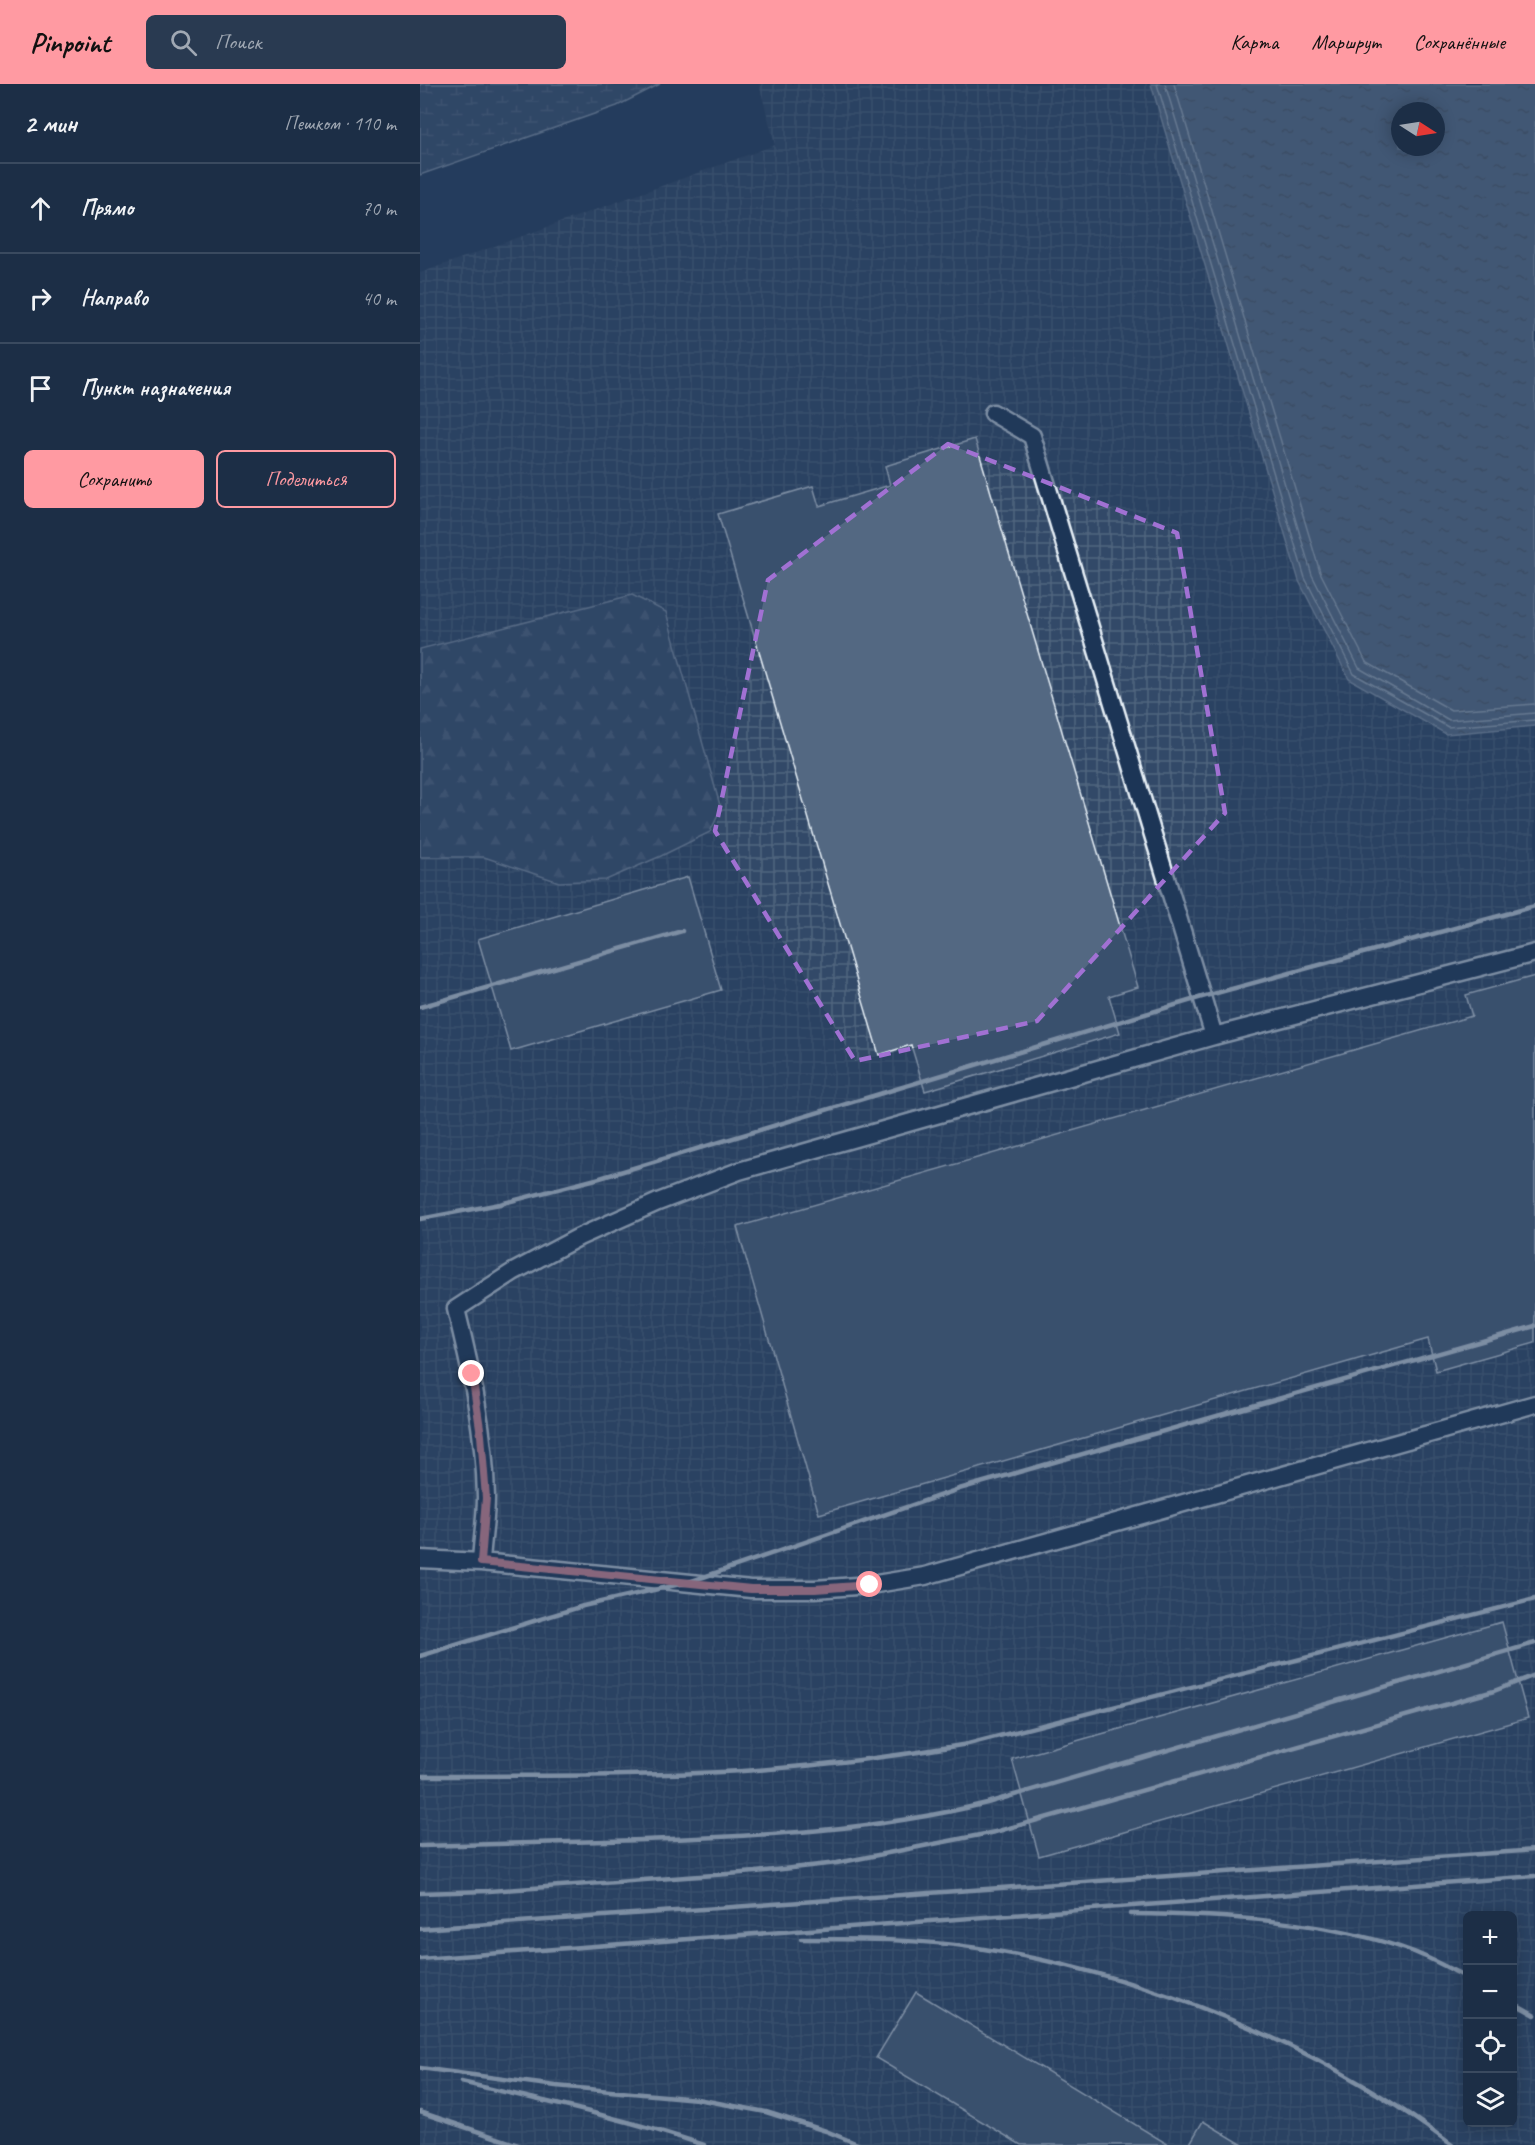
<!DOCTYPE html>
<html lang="ru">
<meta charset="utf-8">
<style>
:root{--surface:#1c2e46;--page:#293a51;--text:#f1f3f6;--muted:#a0a8b3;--line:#3a4a5f;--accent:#ff9aa2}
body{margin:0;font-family:Caveat,sans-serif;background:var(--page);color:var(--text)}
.controls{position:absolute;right:18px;bottom:18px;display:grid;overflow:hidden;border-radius:9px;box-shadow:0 3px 15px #0003}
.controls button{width:54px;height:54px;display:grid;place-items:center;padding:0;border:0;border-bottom:2px solid var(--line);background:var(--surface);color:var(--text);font:30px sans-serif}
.compass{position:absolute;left:971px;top:18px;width:54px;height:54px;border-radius:50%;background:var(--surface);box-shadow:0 3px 15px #0003;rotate:102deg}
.stop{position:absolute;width:18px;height:18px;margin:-14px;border:4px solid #ff9aa2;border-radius:50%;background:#fff}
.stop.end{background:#ff9aa2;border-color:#fff;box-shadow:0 2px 6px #0008}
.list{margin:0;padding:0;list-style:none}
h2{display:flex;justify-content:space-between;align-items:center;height:78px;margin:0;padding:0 24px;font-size:26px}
h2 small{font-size:20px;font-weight:400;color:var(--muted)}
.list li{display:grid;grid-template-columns:39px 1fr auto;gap:18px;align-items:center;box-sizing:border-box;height:90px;padding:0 24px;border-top:2px solid var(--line)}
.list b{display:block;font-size:22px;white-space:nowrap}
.list em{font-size:20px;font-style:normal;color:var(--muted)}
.actions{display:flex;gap:12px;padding:18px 24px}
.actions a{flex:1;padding:14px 0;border:2px solid var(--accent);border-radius:9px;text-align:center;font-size:21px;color:var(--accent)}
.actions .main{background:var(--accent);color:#111}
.icon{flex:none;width:33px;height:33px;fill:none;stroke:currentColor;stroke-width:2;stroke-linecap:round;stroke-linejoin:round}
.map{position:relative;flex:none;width:1115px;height:2061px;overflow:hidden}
header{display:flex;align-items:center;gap:36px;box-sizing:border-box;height:84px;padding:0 30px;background:var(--accent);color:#111}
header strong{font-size:28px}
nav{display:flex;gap:33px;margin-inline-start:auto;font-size:21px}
.search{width:420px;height:54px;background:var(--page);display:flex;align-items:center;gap:15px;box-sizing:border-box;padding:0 21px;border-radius:9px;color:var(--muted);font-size:22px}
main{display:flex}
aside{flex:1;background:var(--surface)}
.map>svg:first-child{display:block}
</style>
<header>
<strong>Pinpoint</strong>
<div class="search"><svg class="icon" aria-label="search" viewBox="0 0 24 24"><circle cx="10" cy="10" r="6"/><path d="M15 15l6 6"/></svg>Поиск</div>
<nav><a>Карта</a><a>Маршрут</a><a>Сохранённые</a></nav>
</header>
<main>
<aside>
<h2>2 мин<small>Пешком · 110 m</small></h2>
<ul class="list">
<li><svg class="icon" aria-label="ahead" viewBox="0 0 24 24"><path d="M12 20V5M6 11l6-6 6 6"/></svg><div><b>Прямо</b></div><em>70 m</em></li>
<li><svg class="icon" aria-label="right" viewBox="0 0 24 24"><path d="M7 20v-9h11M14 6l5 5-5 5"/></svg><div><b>Направо</b></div><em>40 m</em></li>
<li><svg class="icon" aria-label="arrive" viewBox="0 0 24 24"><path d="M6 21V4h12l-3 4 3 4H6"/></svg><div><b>Пункт назначения</b></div></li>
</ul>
<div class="actions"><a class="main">Сохранить</a><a>Поделиться</a></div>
</aside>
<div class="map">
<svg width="1115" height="2061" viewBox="0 0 1115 2061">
<defs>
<pattern id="industrial-grid" width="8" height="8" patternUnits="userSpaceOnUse" patternTransform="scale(1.5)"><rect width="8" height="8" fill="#334a68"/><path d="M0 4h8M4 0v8" fill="none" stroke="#51657e"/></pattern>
<pattern id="forest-firs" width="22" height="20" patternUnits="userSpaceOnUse" patternTransform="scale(1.5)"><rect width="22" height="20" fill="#3e5472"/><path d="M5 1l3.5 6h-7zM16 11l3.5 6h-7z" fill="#5a6d87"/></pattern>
<pattern id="wetland-marsh" width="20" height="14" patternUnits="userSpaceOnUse" patternTransform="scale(1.5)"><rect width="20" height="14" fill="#3e5472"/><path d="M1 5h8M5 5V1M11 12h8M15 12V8" fill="none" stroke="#5a6d87"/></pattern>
<pattern id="water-ripples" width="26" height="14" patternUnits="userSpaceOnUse" patternTransform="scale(1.5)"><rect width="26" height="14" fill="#657890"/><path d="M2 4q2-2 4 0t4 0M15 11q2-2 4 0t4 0" fill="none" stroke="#576270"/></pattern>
</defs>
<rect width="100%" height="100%" fill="#253d5d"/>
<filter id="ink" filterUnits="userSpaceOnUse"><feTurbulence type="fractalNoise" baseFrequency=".0167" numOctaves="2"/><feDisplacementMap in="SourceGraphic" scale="12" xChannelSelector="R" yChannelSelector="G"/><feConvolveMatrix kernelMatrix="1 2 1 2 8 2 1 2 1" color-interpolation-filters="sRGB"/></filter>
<g filter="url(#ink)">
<path fill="url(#industrial-grid)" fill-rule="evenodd" d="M339,0h776v2061h-1115v-1872l355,-128zM980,27h36v36h-36zM1048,1832h44v206h-44z"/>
<path fill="url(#forest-firs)" stroke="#93a2b5" stroke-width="1.5" d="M212,511l34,17 55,197 -11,23 -49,24 -55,24 -47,2 -75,-25h-64v-208z"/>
<path fill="url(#wetland-marsh)" stroke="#93a2b5" stroke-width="1.5" d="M0,0h240l-43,22 -197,69z"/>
<path fill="url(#water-ripples)" stroke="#99a8ba" stroke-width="1.5" fill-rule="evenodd" d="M731,0h384v642l-89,8 -97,-55 -50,-98zM980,27h36v36h-36z"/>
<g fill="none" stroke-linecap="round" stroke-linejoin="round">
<path stroke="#b4c1ce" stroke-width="1.5" d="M737,0l148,494 49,96 94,53 87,-7
M745,0l147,491 47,93 90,52 86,-7
M754,0l146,488 46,90 85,48 84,-6"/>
</g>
<path fill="#536782" stroke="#e8f1f8" stroke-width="1.5" d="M555,355l163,548 -29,9 11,37 -195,58 -14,-46 -32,10 -161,-541 95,-28 6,20 71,-21 -5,-19z
M268,793l33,113 -210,61 -33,-112z
M1115,892v367l-99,28 -8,-32 -609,175 -82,-287 735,-211 -6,-21z
M1082,1538l26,96 -489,138 -27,-97z
M496,1908l253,153h-148l-145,-87z
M783,2037l40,24h-54z"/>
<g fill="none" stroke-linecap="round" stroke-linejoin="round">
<defs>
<path id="service" d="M794,952l321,-83
M0,1475l61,3 270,27h64l55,-4 55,-9 610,-172
M61,1478c1,-21 5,-44 5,-65 -1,-64 -15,-127 -30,-188l57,-37 66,-35 79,-35 81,-31 475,-135 -182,-600 -39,-23"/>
</defs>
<use href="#service" stroke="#e8f1f8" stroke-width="21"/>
<use href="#service" stroke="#1d3557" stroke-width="16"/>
<path stroke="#e8f1f8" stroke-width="4.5" d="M0,923l262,-76
M0,1135l80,-15 100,-26 602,-181 333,-91
M0,1572l163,-50 106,-24 270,-93 576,-163
M0,1692c107,-1 215,1 323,-5 76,-5 150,-14 225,-27l567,-145
M0,1762c74,-2 149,-4 223,-6 116,-4 232,-9 344,-37l548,-160
M0,1809l69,-2 267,-19 81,-9 158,-31 499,-141 41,-16
M710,1830c90,1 199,6 284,38 18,7 36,17 54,26
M0,1845l1115,-79
M381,1855c59,0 119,0 177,9 166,26 340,95 474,197
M0,1875l1115,-83
M1092,1918l23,13
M0,1984l136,18 141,13 69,13 60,19 34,14
M41,1998c82,19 163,36 243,63
M0,2028l98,33"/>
</g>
</g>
<g fill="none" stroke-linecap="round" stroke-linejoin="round" filter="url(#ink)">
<path stroke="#ff9aa2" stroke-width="8" d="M52,1290l9,61 5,63 -5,64 270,27h64l55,-4"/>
</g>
<path d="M0 0H1115V2061H0ZM528,360l229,89 48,280 -188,208 -182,40 -140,-230 53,-251z" fill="#253d5d" fill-opacity=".55" fill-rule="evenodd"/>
<path fill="none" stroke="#a171d3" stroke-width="4.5" stroke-dasharray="12 8" stroke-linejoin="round" d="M528,360l229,89 48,280 -188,208 -182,40 -140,-230 53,-251z"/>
</svg>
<div class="controls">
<button>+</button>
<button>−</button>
<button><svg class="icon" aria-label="locate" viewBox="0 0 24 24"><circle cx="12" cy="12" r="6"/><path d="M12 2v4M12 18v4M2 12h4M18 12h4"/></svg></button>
<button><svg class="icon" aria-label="layers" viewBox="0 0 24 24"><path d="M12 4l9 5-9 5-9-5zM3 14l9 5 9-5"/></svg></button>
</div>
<svg class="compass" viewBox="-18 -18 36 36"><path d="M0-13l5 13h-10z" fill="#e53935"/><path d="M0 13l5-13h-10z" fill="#a0a8b3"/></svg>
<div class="stop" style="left:450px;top:1501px"></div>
<div class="stop end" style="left:52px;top:1290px"></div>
</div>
</main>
